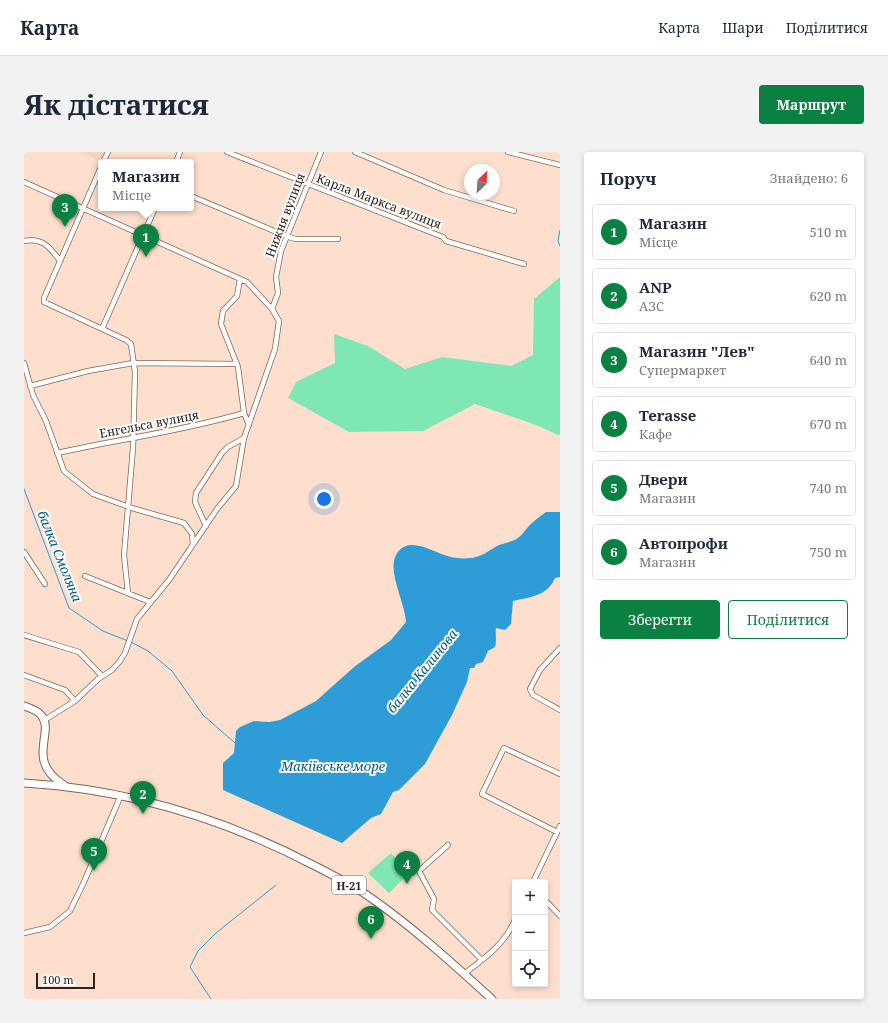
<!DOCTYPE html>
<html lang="uk">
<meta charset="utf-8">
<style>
:root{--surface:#fff;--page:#f2f2f3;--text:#1f2937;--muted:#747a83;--line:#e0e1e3;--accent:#0b8043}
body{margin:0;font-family:"Noto Serif",serif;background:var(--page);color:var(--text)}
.controls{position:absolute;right:12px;bottom:12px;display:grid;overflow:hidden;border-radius:4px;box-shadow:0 2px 6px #0003}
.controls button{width:36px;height:36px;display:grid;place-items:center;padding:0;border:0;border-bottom:1px solid var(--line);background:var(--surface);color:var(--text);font:20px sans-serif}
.compass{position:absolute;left:440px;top:12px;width:36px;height:36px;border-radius:50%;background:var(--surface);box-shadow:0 2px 6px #0003;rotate:25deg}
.scale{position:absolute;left:12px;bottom:10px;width:59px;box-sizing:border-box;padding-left:4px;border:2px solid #2d221b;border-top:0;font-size:11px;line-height:14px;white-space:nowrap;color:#2d221b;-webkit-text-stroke:3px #fff;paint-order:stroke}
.you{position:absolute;left:300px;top:347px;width:14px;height:14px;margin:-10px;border:3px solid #fff;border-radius:50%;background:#1a73e8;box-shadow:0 0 0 6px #1a73e833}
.badge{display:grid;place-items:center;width:26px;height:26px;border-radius:50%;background:var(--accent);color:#fff;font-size:13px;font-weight:700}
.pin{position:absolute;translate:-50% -33px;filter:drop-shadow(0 1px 2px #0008)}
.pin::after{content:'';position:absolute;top:21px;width:14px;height:12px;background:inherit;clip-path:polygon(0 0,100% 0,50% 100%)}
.popup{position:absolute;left:74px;top:7px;width:96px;height:52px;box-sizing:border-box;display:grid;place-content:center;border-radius:4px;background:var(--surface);filter:drop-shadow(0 1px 3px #0005);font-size:13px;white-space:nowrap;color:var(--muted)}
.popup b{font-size:15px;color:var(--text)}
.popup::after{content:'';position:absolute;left:50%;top:100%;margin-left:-8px;border:8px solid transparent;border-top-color:var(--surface)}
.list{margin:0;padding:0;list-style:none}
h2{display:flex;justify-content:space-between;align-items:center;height:52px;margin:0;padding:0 16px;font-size:17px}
h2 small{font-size:13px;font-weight:400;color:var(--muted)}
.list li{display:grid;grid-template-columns:26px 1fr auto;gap:12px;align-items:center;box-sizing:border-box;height:56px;margin:0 8px 8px;padding:0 8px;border:1px solid var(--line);border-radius:4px}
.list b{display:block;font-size:15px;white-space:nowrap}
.list p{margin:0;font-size:13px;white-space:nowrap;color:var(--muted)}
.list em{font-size:13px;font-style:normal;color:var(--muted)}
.actions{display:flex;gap:8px;padding:12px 16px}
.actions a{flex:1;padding:9px 0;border:1px solid var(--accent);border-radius:4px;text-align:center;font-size:14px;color:var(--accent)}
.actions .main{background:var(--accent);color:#fff}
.icon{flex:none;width:22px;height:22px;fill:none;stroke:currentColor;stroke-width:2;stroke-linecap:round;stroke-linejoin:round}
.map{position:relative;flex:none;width:536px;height:847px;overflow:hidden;border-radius:4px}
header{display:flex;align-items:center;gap:24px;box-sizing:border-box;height:56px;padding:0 20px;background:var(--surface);border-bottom:1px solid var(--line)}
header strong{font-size:19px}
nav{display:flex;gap:22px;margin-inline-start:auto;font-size:14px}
.intro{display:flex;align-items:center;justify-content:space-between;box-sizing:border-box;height:96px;padding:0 24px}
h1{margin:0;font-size:28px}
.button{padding:10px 18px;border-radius:4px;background:var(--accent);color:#fff;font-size:14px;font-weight:700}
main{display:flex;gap:24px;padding:0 24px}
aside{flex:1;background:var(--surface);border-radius:4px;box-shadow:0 2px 6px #0003}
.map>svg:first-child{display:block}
</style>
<header>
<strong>Карта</strong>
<nav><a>Карта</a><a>Шари</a><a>Поділитися</a></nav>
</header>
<div class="intro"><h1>Як дістатися</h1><a class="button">Маршрут</a></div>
<main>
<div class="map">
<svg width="536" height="847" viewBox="0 0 536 847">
<rect width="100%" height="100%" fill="#fedfcd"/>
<path fill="#fad4be" d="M55,0h26l-4,9z"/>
<path fill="#7fe7b3" d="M536,125v157l-2,1 -22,-10 -61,-21 -52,27 -74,1 -61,-34 8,-16 39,-19 -1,-29 34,12 37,23 37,-12 69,9 22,-11 1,-56z
M367,701l18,20 -20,20 -21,-20z"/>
<path fill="#2e9dd7" d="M522,360h14v65l-5,1c-8,18 -24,19 -42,23l-2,23 -6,6 -9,-2c-1,7 1,12 -1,19l-7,4 -5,11 -7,2 -2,4h-4l-3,14 -15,33 -27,49 -26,26 -6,2 -12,22 -10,4 -29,25 -119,-53v-27l11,-10 2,-22 4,-4 14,-6 15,1 11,-2 36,-19 38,-34 37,-27 15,-18c-1,-20 -19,-50 -10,-67 12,-22 39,-1 55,2 6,1 13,2 18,1 11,0 19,-7 28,-12 6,-3 17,-4 22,-9 3,-2 5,-6 8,-9 5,-6 12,-11 19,-16z"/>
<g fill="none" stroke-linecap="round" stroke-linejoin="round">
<path stroke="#2e9dd7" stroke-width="1" d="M536,78l-2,11 2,5
M0,337l45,119 34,23 25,10
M107,490l17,9 24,20 31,44 32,28
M187,847l-21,-32 8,-16 18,-18 60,-48"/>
<defs>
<path id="street" d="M203,0l216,85 3,4 78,23
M331,0l89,38 70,21
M484,0l52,13
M79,10l5,-10
M152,10l4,-10
M77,15l-57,131v4l82,38 5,4 4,28 -2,76 -9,107 4,38
M0,30l223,100 25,27 7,12 -4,28 -31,89 -8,48 -19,23 -48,71 -32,39 -12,34 -5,8 -8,9 -14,9 -23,22 -32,20
M167,44l95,40 9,3h43
M0,89c18,-4 26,6 36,20
M216,127l-3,17 -14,15 -2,13 17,43 6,46 5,12
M248,157l6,-16 -2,-16 5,-26 40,-99
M78,177l53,-121
M0,211l9,32 13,26 18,50 29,23 39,14 52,15 8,11 1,10
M6,234l58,-15 45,-8 104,1
M33,301c63,-14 126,-22 187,-40
M182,374l-11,-24 1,-9 26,-40 6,-6 16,-9
M0,400l21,32
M61,424l65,26
M0,483l55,17 23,24
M536,496l-20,22 -10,19 3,6 27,15
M0,523l41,15 10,11
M533,680l-75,-38 22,-46 56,26
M424,693l-29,26 15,28 -2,11 50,50
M509,730l27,-56
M521,748l15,16
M0,781l26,-6 20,-16 14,-29 37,-87
M440,822c21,-16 40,-29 51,-54"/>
<path id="secondary" d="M0,554c6,2 13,4 17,9 15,17 -17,45 23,70"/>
<path id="primary" d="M0,631c101,6 199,35 289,82 20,10 40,20 58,33 43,30 82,66 121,101"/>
</defs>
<use href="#street" stroke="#806556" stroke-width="6"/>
<use href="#secondary" stroke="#806556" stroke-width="9"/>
<use href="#primary" stroke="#806556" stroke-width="9"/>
<use href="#street" stroke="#fff" stroke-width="4.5"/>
<use href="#secondary" stroke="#fff" stroke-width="7"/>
<use href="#primary" stroke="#fff" stroke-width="7"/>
</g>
<g text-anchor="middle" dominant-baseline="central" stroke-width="4" stroke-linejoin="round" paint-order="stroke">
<rect fill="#fff" stroke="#6c645f" stroke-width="1" x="308" y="724" width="34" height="18" rx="3"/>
<g font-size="11" font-weight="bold" fill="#2d221b">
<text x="325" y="733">Н-21</text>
</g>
<g font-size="12" fill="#2d221b" stroke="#fff">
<text transform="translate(355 49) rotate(21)">Карла Маркса вулиця</text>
<text transform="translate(261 63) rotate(-69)">Нижня вулиця</text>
<text transform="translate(125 272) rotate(-11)">Енгельса вулиця</text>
</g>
<g font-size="13" font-style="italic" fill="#00597f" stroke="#fff">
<text transform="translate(36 404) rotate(68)">балка Смоляна</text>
<text transform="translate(398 519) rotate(-51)">балка Калинова</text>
<text x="309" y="614">Макіївське море</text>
</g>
</g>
</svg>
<div class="controls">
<button>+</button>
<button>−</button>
<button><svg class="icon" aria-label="locate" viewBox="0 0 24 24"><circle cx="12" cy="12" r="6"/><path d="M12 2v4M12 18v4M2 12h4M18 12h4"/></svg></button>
</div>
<svg class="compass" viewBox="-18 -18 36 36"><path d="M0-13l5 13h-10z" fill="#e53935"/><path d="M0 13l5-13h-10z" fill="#747a83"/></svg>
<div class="scale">100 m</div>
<div class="you"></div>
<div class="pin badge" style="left:122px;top:105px">1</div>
<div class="popup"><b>Магазин</b>Місце</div>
<div class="pin badge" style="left:119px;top:662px">2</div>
<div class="pin badge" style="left:41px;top:75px">3</div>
<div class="pin badge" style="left:383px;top:732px">4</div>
<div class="pin badge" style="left:70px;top:719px">5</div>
<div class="pin badge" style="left:347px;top:787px">6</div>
</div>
<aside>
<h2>Поруч<small>Знайдено: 6</small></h2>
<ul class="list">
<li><span class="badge">1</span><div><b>Магазин</b><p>Місце</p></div><em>510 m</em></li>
<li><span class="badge">2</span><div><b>ANP</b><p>АЗС</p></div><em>620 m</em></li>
<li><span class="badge">3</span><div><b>Магазин &quot;Лев&quot;</b><p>Супермаркет</p></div><em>640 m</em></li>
<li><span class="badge">4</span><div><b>Terasse</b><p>Кафе</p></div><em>670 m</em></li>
<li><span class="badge">5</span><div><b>Двери</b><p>Магазин</p></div><em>740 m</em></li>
<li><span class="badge">6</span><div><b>Автопрофи</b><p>Магазин</p></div><em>750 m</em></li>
</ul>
<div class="actions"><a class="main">Зберегти</a><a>Поділитися</a></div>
</aside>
</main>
